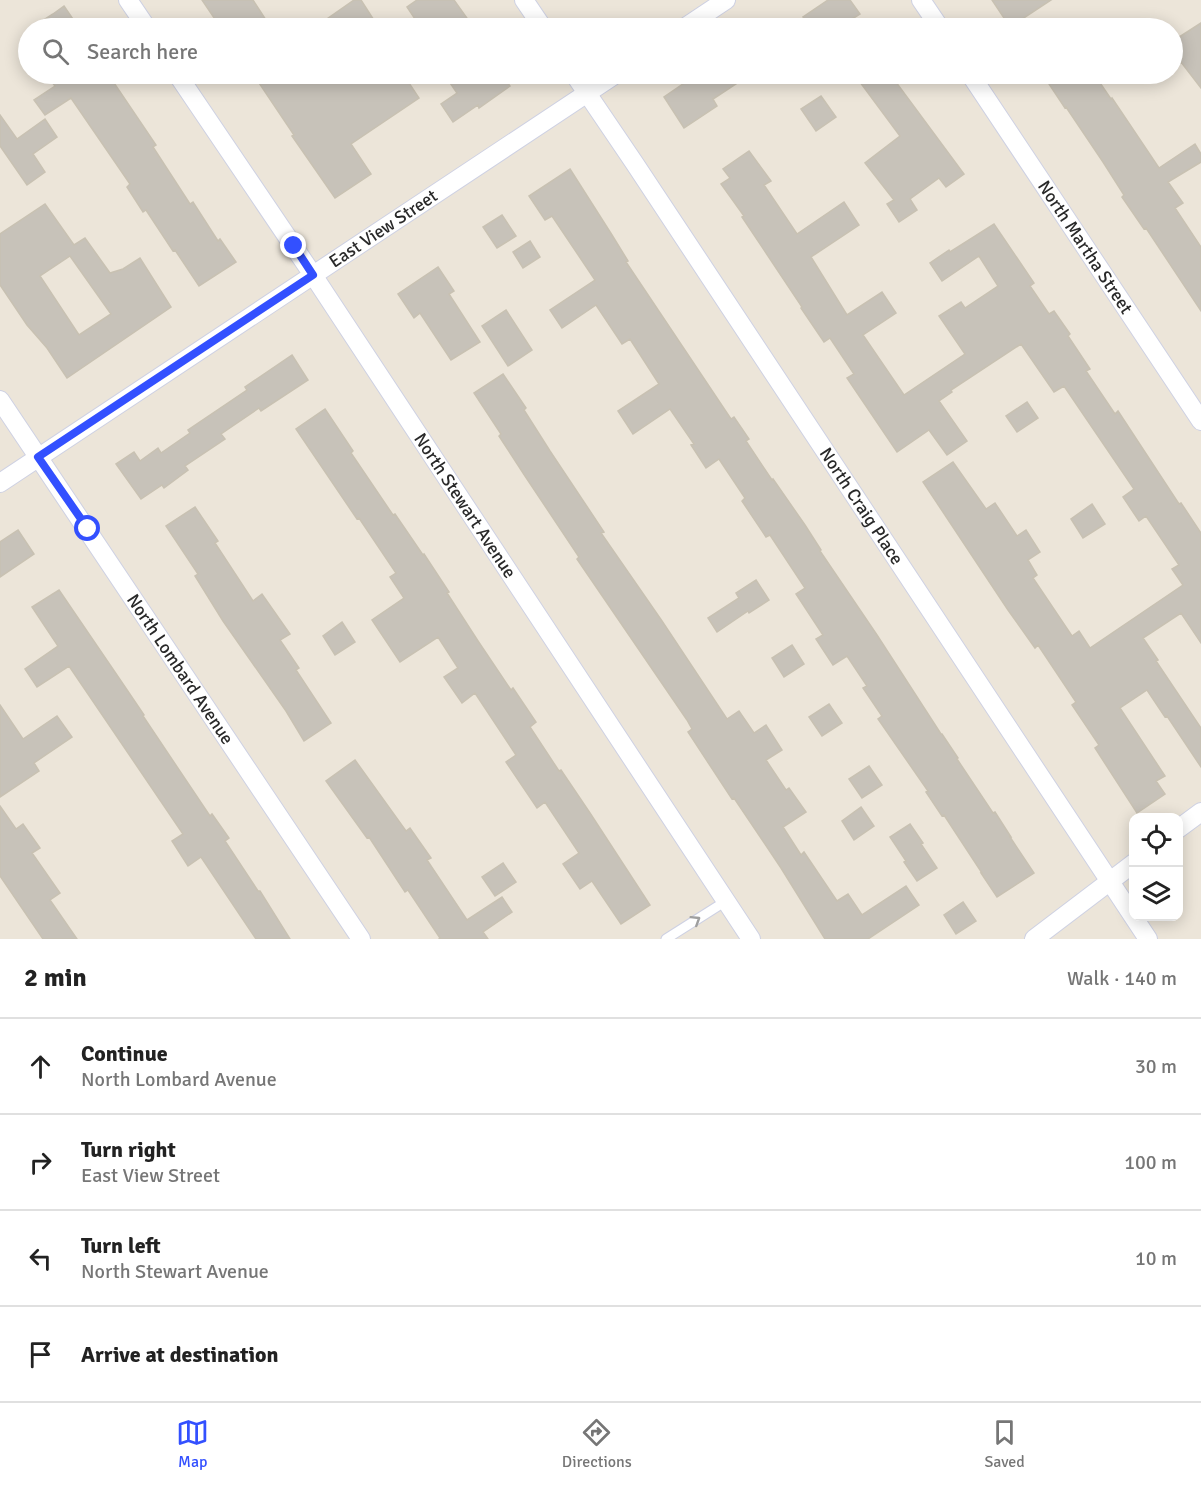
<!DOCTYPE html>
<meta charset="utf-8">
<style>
:root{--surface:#fff;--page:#f6f6f6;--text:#222;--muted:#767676;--line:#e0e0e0;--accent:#3350ff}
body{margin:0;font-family:Signika,sans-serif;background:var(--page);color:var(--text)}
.controls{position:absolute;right:18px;bottom:18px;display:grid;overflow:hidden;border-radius:12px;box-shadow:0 3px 15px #0003}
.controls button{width:54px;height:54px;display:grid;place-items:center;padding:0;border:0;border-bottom:2px solid var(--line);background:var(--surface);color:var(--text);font:30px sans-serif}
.stop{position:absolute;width:18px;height:18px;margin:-14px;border:4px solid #3350ff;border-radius:50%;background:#fff}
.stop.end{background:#3350ff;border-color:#fff;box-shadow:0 2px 6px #0008}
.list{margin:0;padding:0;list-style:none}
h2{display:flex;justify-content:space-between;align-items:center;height:78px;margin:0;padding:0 24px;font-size:26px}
h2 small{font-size:20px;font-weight:400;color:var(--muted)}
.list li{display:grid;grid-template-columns:39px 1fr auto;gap:18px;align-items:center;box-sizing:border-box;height:96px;padding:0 24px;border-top:2px solid var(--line)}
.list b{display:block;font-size:22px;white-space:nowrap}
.list p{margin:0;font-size:20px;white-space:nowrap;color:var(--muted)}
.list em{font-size:20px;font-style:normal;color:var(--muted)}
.icon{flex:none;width:33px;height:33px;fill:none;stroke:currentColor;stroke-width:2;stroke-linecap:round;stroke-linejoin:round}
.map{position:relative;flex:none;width:1201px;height:939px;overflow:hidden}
.search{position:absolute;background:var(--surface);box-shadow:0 3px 15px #0003;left:18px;right:18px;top:18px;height:66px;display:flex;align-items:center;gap:15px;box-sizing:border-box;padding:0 21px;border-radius:33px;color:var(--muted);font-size:22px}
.sheet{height:462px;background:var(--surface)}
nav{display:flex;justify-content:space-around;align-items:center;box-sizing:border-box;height:84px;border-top:2px solid var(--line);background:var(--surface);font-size:16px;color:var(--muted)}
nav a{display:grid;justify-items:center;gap:3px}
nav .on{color:var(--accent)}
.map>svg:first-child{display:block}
</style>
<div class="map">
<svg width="1201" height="939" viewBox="0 0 1201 939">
<rect width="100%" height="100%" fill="#ece5d9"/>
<path fill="#c7c2b9" stroke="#c8c1b2" stroke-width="1.5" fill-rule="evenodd" d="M202,0h51l13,20 -13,8h-32z
M354,0h7l18,28h-65z
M417,0h37l20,28h-53l-14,-21z
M828,0h22l10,14 -22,14h-27l-8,-11z
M992,0h59l-41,27z
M64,6l15,22h-48l22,-14z
M1201,23v65l-20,-26 -8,5v-26z
M46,74h62l48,71 -3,2 37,57 3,-2 25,39 2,-2 16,23 -37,24 -24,-36 -2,1 -27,-41 -3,2 -16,-25 3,-3 -59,-86 -26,17 -11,-15 21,-14z
M253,74h150l16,24 -68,46 20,30 -36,24 -43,-62 2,-1z
M444,74h58l8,12 -31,22 -1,-3 -25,17 -12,-18 16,-11z
M709,74h42l-38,25 4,7 -33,22 -20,-31 32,-22 4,5z
M854,74h36l74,100 -18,13 -7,-9 -29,21 7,11 -18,12 -12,-18 7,-4 -29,-37 35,-27z
M1064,74h30l17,25 1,-1 47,70 36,-24 6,10v8l-33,20 15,21 -8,5 26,39v64l-55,-83 -2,1 -22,-32 2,-2 -21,-33 -37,-55 -1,1 -16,-24z
M821,96l15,21 -20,14 -15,-22z
M0,115l17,24 28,-20 12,18 -24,17 12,18 -18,13 -27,-39z
M749,151l22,30 -7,4 33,49 47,-32 15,23 -48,32 36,58 35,-23 14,21 -33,22 41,60 61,-41 -26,-38 22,-14 4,6 33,-22 -19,-30 -37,25 -12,-18 19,-13 1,2 44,-28 40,59 -4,3 19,28 5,-3 16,23 -2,2 22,33 -4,2 29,43 3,-3 61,93 2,-1 20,30v110l-20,-30 -38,25 15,22 -2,1 45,67v39l-34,-51 -2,1 -18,-27 -27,18 45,68 -9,5 9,13 -28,19 -42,-65 4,-3 -27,-40 4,-3 -38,-57 -3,3 -27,-38 -85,-128 30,-20 33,47 9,-6 22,33 9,-6 14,22 -12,8 9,15 -4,3 39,58 7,-5 11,17 93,-63 -11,-16 7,-4 -33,-49 -7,5 -16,-24 11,-8 -70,-103 -10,6 -33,-48 -70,46 1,2 -13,9 28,40 -20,14 -18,-25 -32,22 -50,-74 7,-4 -24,-36 -6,4 -23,-34 1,-1 -60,-90 2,-1 -23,-32 9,-6 -7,-9z
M570,169l42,66 16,26 -2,1 105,157 3,-2 15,22 -3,2 26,39 1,-1 32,46 16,25 -1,1 57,84 64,99h1l16,24 -1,1 36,54 2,-1 16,25h-1l24,36 -37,24 -16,-24h1l-38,-58 -2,1 -16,-24 2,-1 -50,-72 4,-3 -19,-28 4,-2 -20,-30 -14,9 -17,-26 7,-4 -27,-41 9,-6 -35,-53 -4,2 -24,-36 3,-3 -26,-39 -13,9 -15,-23 3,-1 -24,-35 -37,25 -15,-23 41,-27 -29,-45 -8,5 -26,-39 -34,23 -12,-18 45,-30 -43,-64 -7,4 -16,-24z
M45,204l29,41 11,-7 25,35 13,-4 17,-11 31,49 -104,71 -20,-30 -20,-23 -27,-40v-51zM70,256l41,58 -32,21 -39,-59z
M502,215l14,21 -19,12 -14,-21z
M530,241l10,16 -17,11 -10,-16z
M438,267l16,24 -5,3 31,48 -29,18 -31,-47 -6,5 -16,-24z
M506,310l26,40 -24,16 -26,-40z
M292,355l16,25 -47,31 -2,-3 -38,26 4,5 -40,27 3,4 -24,18 -2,-3 -21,14 -25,-35 18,-12 6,9 18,-13 3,5 29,-20 -2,-3 59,-40 -2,-3z
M503,374l23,34 -2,2 26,41 54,81 -3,1 61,88 65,98 12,-8 15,22 12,-8 16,25 -16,10 20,30 3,-2 17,24 -23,15 18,28 3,-3 33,49 11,-7 14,21 44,-29 13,19 -51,34h-43l-44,-71 -47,-70 -2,1 -44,-67 4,-3 -5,-9 -110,-161 2,-2 -54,-81 -26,-40 2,-2 -27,-41z
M1027,402l11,16 -21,14 -11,-16z
M325,409l28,42 -2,2 42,62 2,-1 28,41 1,-1 25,38 -2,1 31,48 33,49 2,-2 23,34 -6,5 29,44 2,-1 29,43 60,92 -29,19 -29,-43 -12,8 -17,-25 16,-11 -34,-51 -8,6 -31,-46 10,-7 -41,-62 -13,10 -18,-26 14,-9 -20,-31 -38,25 -28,-42 32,-22 -14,-21 6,-4 -37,-55 -2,1 -61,-90z
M1092,504l13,20 -22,14 -12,-19z
M195,507l23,34 -3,2 38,58 9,-7 28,40 -10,6 19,28 -3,2 35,53 -27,18 -18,-30 -63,-90 -28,-45 3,-2 -32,-48z
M18,530l16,24 -34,23v-35z
M756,580l13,20 -20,13 -1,-2 -31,21 -9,-14 31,-20 -3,-5z
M59,590l62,91 23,34 -1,1 67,100 2,-2 17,24 -4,3 33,50h2l30,48h-34l-55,-82 -13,9 -16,-25 11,-7 -114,-168 -32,21 -12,-18 33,-23 -26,-39z
M342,622l13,20 -20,13 -12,-19z
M792,645l12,19 -20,13 -12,-19z
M829,704l13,19 -20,13 -13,-19z
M0,705l23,34 34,-23 15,21 -38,26 5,8 -39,26z
M355,760l51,71 4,-3 21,30 -4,2 40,60 35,-23 10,15 -29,20 5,7h-49l1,-1 -32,-48 -3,2 -36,-55 -2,1 -41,-57z
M869,766l13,19 -20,13 -13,-19z
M0,806l16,23 7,-5 17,24 -8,5 28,40 -10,7 27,39h-34l-43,-63z
M861,807l13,19 -20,14 -12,-19z
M910,824l13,19 -2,1 16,24 -20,13 -13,-19 2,-1 -16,-24z
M503,863l13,19 -21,14 -13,-19z
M963,902l13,19 -20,13 -12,-19z"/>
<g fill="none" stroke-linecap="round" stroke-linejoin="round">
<defs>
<path id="service" d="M666,939l60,-38"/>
<g id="minor">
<path d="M128,0l19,28"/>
<path d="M524,0l19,28"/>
<path d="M921,0l19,28"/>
<path d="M684,28l42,-28"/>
<path id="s1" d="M177,74l136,201 438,664"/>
<path id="s2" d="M574,74l61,90 513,775"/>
<path id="s3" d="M970,74l231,347"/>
<path id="s4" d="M0,400l361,539"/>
<path id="s5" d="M0,483l616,-409"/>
<path d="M1178,829l23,-17"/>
<path d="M1034,939l100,-76"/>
</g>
</defs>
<use href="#service" stroke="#ced1e3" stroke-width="11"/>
<use href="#minor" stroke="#ced1e3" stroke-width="20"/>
<use href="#service" stroke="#fff" stroke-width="9"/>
<use href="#minor" stroke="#fff" stroke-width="18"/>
</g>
<defs><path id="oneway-chevron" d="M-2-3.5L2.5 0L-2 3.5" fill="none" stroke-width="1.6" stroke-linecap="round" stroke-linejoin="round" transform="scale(1.5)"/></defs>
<use stroke="#9f9f9f" href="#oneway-chevron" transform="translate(696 920) rotate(-32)"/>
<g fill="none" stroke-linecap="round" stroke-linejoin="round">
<path stroke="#3350ff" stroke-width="8" d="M88,529l-50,-72 275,-182 -19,-29"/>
</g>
<g text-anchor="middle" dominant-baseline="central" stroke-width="6" stroke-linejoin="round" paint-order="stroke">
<g font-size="18" fill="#292929" stroke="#fff">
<text stroke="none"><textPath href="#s5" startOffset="460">East View Street</textPath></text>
<text stroke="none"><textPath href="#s3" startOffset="208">North Martha Street</textPath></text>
<text stroke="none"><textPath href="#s1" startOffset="519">North Stewart Avenue</textPath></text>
<text stroke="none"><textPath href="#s2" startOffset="519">North Craig Place</textPath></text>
<text stroke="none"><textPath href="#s4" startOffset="324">North Lombard Avenue</textPath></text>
</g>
</g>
</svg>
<div class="controls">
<button><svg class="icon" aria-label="locate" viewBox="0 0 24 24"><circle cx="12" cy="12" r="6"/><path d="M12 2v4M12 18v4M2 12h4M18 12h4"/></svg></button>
<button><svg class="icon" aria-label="layers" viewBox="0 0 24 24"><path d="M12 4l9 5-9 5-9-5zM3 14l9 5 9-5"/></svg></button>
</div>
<div class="stop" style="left:88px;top:529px"></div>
<div class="stop end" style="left:294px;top:246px"></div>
<div class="search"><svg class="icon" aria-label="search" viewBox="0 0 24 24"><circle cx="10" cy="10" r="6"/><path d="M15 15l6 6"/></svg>Search here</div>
</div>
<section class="sheet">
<h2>2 min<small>Walk · 140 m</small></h2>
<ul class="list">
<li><svg class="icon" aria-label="ahead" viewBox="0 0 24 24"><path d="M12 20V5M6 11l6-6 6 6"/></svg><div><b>Continue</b><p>North Lombard Avenue</p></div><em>30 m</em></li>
<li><svg class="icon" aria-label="right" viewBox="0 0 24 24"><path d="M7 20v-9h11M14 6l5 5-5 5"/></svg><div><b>Turn right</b><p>East View Street</p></div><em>100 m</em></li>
<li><svg class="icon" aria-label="left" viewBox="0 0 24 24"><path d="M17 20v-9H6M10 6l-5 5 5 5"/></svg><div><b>Turn left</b><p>North Stewart Avenue</p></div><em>10 m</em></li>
<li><svg class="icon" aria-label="arrive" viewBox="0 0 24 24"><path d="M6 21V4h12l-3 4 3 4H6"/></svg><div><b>Arrive at destination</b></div></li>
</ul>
</section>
<nav>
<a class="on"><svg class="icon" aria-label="map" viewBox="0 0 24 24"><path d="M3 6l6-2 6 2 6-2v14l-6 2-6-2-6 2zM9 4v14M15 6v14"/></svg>Map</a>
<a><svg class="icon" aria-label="directions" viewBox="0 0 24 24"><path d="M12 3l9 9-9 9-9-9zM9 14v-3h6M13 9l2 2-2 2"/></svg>Directions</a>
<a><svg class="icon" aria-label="saved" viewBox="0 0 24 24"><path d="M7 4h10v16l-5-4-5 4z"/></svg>Saved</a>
</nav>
